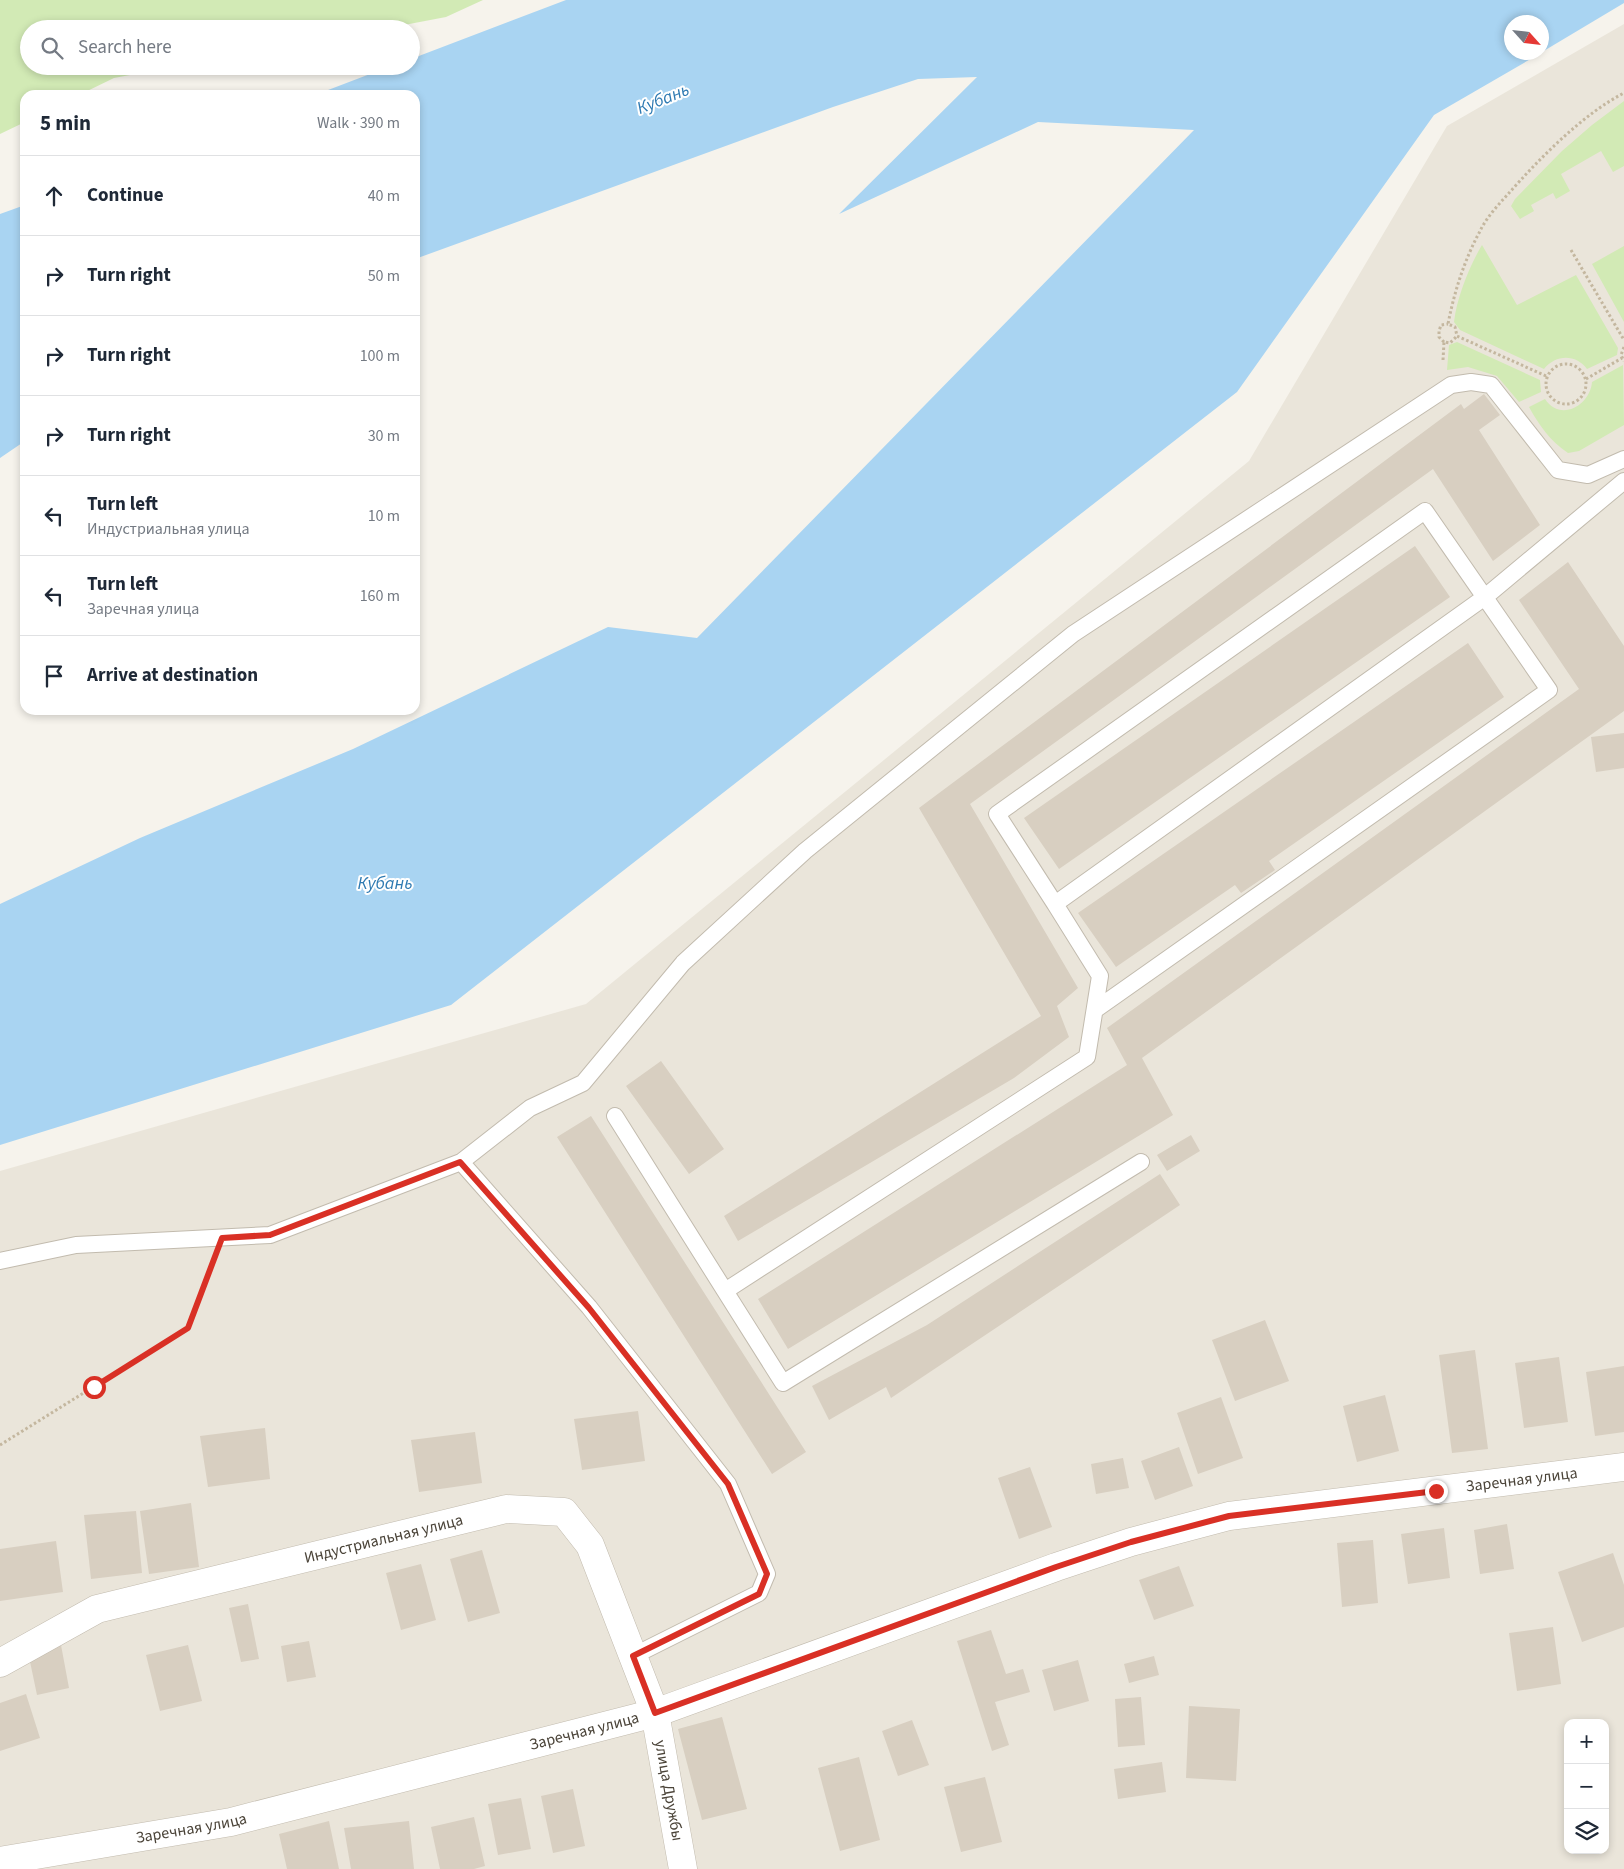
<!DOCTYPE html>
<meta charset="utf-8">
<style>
:root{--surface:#fff;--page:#f2f2f3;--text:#1f2937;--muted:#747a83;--line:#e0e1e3}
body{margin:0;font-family:"Source Sans 3",sans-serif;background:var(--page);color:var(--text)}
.controls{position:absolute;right:15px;bottom:15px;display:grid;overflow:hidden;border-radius:10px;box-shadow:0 2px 8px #0003}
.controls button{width:45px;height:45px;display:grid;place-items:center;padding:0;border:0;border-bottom:1px solid var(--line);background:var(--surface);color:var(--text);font:25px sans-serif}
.compass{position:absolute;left:1504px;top:15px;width:45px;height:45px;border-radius:50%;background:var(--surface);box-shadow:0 2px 8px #0003;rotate:117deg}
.stop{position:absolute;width:15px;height:15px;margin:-11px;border:4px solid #d93025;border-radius:50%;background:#fff}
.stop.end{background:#d93025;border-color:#fff;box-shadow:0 1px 5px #0008}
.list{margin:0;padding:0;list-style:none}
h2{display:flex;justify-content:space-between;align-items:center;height:65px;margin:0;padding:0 20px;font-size:21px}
h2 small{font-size:16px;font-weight:400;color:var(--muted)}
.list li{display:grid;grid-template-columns:32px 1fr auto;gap:15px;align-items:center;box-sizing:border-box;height:80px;padding:0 20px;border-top:1px solid var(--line)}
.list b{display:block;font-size:19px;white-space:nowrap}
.list p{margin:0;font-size:16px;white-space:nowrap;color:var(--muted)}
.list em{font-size:16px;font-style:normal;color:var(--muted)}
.icon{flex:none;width:28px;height:28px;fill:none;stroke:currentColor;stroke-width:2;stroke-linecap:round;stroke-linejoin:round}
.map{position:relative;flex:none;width:1624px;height:1869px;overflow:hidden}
.search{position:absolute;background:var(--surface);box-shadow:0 2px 8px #0003;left:20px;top:20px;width:400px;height:55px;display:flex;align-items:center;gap:12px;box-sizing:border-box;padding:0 18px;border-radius:28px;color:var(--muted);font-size:19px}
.panel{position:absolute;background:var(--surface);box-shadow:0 2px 8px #0003;left:20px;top:90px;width:400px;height:625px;border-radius:15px}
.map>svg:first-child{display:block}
</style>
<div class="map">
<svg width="1624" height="1869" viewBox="0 0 1624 1869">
<rect width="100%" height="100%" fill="#f6f3ec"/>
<path fill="#eae5da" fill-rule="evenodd" d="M1624,24v1845h-1624v-698l586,-167 663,-543 198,-335zM1568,1723h37v127h-37z"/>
<path fill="#d2eab5" d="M0,0h483l-37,17 -63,12h-354v37h149l-64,12 -35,17h-54v27l-25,12z
M1624,101v65l-11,6 -12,-21 -40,23 9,17 -14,8 -3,-6 -22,12 3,6 -14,8 -9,-13 4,-7 47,-48 30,-26z
M1482,245l35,60 59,-30 42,73 -1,7 -30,14c-11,-15 -31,-15 -43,0l-84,-39 -6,-8c3,-25 15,-55 28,-77z
M1624,246v76l-32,-58z
M1457,342l83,38 1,12 -22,10 -22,-26 -29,-9 -21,3 2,-25z
M1623,365l1,60 -45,26 -11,2c-18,-12 -29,-28 -39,-46l16,-8c15,23 45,7 47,-17z"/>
<path fill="#a9d4f2" d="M566,0h1058v3l-82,49v-30h-30v30l29,1 -107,62 -197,277 -786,613 -451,140v-241l140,-66 213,-89 255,-122 89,11 497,-508 -156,-8 -199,92 138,-137 -59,2 -85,28 -418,152v-164h-100l76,-29h20v-7z
M25,205v236l-25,17v-244z"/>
<path fill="#d8cfc1" d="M1484,394l16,21 -21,15 61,95 -47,36 -60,-92 -463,335 108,184 -21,18 12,31 -55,41 -276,163 -14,-25 317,-200 -122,-208 542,-404 3,5z
M1415,546l35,51 -391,272 -35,-51z
M1568,562l56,84v65l-482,347 31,57 -385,234 -30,-50 369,-234 -20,-37 472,-339 -60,-89z
M1468,643l36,54 -235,164 6,9 -34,23 -6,-8 -119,82 -38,-54z
M1624,733v35l-28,4 -5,-35z
M661,1061l63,88 -35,25 -63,-88z
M591,1116l215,336 -34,22 -215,-337z
M1191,1135l9,16 -33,20 -10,-16z
M1160,1174l20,31 -289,193 -5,-11 -57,33 -17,-34 115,-61z
M1265,1320l24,61 -54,20 -23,-61z
M1475,1350l13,99 -36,4 -13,-98z
M1559,1357l9,65 -44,6 -9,-65z
M1624,1366v66l-29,4 -9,-64z
M1385,1395l14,56 -42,11 -14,-56z
M1221,1397l22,61 -45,16 -21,-61z
M638,1411l7,50 -63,9 -8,-51z
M265,1428l5,51 -62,8 -8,-51z
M475,1432l7,51 -63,9 -8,-52z
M1179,1447l14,39 -38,14 -14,-39z
M1123,1458l6,30 -33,6 -5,-30z
M1030,1467l22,60 -33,12 -21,-61z
M191,1503l8,64 -50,7 -9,-63z
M136,1511l6,62 -51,6 -7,-64z
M1507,1524l7,45 -34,5 -6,-44z
M1444,1528l6,50 -42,6 -7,-50z
M1373,1540l5,63 -36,4 -5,-64z
M56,1541l7,51 -63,9v-52z
M482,1550l18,63 -32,9 -18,-63z
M1613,1553l11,32v42l-42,15 -24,-70z
M421,1564l15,56 -35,10 -15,-57z
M1179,1566l15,40 -40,14 -15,-40z
M248,1604l11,55 -18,3 -12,-54z
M1553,1627l8,57 -44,7 -8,-58z
M991,1630l15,44 17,-5 7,23 -35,10 14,43 -17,6 -35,-110z
M309,1641l7,36 -29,5 -6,-36z
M61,1645l8,43 -32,7 -9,-43z
M188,1645l14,56 -42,10 -14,-56z
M1154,1656l5,19 -30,8 -5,-19z
M1078,1660l11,41 -35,10 -12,-41z
M26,1694l14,44 -40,13v-48z
M1141,1697l4,48 -27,2 -3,-48z
M1189,1706l51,3 -4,72 -50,-3z
M722,1717l25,92 -45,11 -24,-91z
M912,1720l17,45 -31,11 -16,-45z
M859,1757l21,83 -40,11 -22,-83z
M1162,1762l4,30 -48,7 -4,-30z
M985,1777l17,65 -41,10 -17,-65z
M573,1789l12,57 -32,7 -12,-57z
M521,1798l10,51 -33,6 -10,-51z
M474,1817l11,49 -11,3h-34l-9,-42z
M329,1821l10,48h-52l-8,-35z
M409,1821l5,48h-63l-7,-41z"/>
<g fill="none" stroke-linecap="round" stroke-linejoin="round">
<defs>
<path id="lane" d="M1055,904l-58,-90 428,-303 124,179 -454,320
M615,1116l110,175
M461,1162l69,-54 53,-25 100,-120 122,-112 268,-217 378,-249 20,-3 20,3 67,85 30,5 36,-16
M1141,1162l-358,221 -58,-92 362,-234 13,-81 -45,-72 430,-307 139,-116
M0,1261l76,-16 194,-10 191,-73 128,145 139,177 39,90 -8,19 -126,63"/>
<g id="street">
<path id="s1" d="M0,1663l97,-54 409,-100 58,3 26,33 65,168 28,156"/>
<path id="s2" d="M0,1861l231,-39 424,-109 401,-146 75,-25 98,-26 395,-49"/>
</g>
</defs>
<use href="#lane" stroke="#c2bbae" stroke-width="18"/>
<use href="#street" stroke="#c2bbae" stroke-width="29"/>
<path stroke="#c4b79f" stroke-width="3" stroke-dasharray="2.5 2.5" stroke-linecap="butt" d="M1571,250l53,90
M1444,342l-5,-5v-6l2,-6 7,-1
M1624,347l-3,8 3,6
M1443,360l1,-18 6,1 7,-7
M1546 384a20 20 0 1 1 40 0a20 20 0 1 1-40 0Z
M1546,376l-89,-40 -2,-9 -7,-3c6,-31 16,-63 31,-91 7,-15 19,-28 30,-40 31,-35 74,-79 115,-100
M1586,379l36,-21
M0,1445l188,-117 24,-64"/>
<use href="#lane" stroke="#fff" stroke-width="16"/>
<use href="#street" stroke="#fff" stroke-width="28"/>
</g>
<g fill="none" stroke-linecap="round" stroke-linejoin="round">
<path stroke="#d93025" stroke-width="6" d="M94,1387l94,-59 34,-90 48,-3 190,-73 129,146 139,176 39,90 -8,20 -126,62 22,57 401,-146 75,-25 98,-26 207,-25"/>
</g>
<g text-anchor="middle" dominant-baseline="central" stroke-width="4" stroke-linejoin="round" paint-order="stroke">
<g font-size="16" fill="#4b4439" stroke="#fff">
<text stroke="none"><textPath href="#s2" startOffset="1574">Заречная улица</textPath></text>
<text stroke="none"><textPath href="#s1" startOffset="406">Индустриальная улица</textPath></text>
<text stroke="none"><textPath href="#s2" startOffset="599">Заречная улица</textPath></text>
<text stroke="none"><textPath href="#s1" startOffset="891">улица Дружбы</textPath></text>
<text stroke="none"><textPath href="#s2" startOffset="194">Заречная улица</textPath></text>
</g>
<g font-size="18" font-style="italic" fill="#2e7ab2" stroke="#fff">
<text transform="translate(663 99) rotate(-22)">Кубань</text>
<text x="385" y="883">Кубань</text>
</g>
</g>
</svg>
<div class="controls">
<button>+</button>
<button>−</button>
<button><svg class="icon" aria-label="layers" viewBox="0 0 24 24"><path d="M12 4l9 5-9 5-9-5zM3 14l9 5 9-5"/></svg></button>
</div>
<svg class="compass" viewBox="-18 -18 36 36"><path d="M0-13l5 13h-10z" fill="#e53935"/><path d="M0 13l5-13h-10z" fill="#747a83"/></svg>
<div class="stop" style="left:94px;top:1387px"></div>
<div class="stop end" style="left:1436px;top:1491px"></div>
<div class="search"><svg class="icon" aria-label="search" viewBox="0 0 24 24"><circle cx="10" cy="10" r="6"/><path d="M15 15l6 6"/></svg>Search here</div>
<section class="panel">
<h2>5 min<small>Walk · 390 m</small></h2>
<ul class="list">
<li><svg class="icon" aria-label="ahead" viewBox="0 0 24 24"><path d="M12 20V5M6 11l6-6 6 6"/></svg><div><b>Continue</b></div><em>40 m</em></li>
<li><svg class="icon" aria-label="right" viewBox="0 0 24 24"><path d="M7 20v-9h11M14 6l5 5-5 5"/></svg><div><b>Turn right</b></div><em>50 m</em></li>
<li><svg class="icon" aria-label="right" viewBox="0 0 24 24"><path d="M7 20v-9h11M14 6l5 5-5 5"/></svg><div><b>Turn right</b></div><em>100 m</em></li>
<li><svg class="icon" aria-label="right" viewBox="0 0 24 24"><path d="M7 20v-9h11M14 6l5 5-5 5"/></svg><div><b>Turn right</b></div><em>30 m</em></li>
<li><svg class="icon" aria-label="left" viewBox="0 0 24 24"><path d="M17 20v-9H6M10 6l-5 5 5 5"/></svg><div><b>Turn left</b><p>Индустриальная улица</p></div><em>10 m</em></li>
<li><svg class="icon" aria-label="left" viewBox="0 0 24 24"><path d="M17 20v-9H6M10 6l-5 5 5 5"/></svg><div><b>Turn left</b><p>Заречная улица</p></div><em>160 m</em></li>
<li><svg class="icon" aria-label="arrive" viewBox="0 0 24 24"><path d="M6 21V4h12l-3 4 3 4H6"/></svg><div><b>Arrive at destination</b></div></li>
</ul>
</section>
</div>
